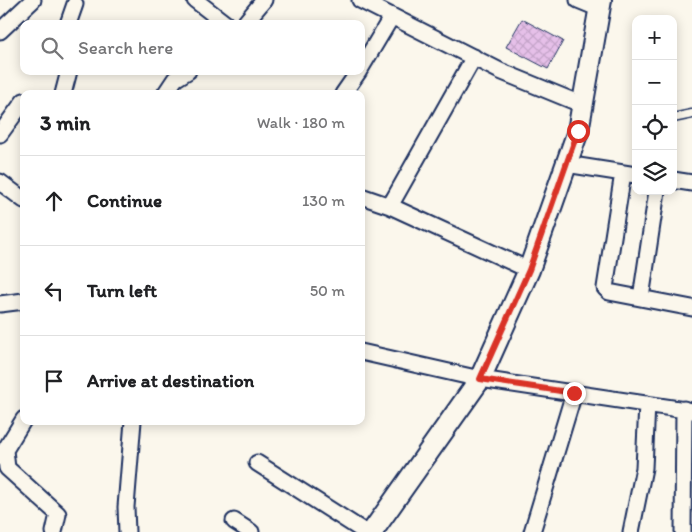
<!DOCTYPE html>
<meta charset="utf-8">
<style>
:root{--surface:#fff;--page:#f6f6f6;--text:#202124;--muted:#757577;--line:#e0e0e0}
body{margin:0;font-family:Itim,sans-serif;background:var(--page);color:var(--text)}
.controls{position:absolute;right:15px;top:15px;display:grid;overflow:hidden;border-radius:10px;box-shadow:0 2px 12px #0003}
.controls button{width:45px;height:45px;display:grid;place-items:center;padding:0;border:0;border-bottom:1px solid var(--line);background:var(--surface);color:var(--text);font:25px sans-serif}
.stop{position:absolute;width:15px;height:15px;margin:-11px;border:4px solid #d93025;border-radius:50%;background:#fff}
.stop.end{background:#d93025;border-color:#fff;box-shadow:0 1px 5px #0008}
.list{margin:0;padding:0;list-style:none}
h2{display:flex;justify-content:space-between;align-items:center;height:65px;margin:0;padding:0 20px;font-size:21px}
h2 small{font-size:16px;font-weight:400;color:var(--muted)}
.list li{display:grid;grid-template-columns:32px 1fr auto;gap:15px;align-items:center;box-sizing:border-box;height:90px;padding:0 20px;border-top:1px solid var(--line)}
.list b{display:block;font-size:19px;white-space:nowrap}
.list em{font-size:16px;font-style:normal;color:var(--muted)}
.icon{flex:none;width:28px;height:28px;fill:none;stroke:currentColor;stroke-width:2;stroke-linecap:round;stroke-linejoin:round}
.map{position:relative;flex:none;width:692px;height:532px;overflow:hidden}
.search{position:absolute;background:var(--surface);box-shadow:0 2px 12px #0003;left:20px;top:20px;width:345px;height:55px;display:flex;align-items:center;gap:12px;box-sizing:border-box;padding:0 18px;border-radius:10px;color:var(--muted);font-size:19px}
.panel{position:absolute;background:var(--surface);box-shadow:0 2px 12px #0003;left:20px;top:90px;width:345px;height:335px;border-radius:10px}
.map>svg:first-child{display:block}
</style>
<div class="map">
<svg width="692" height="532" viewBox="0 0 692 532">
<defs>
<pattern id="building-cross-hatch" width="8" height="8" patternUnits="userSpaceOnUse" patternTransform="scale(1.25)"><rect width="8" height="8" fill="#e6c0e9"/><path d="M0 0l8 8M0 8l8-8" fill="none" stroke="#c5a5ca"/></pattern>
</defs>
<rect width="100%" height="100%" fill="#fbf7ec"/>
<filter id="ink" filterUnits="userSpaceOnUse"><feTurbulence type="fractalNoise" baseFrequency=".02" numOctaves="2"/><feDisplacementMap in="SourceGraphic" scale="10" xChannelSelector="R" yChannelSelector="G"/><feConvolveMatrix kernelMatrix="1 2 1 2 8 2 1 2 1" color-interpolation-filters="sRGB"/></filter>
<g filter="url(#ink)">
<path fill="url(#building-cross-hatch)" stroke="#1b2f5e" d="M522,19l41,22 -15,28 -42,-22z"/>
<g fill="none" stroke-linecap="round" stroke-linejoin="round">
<defs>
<path id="service" d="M673,118l19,-4"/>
<path id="minor" d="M195,0l31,24
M360,0l140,71 83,34
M578,0l22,9
M68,24l7,-20
M244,24l20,-24
M0,31l33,-31
M361,68l31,-52
M63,94l6,-23
M165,94l10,-15 13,-8
M343,94l16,-23
M0,134l24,-33
M566,164l70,11
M623,173l-18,115 4,4 83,16
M673,180l19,3
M0,182l24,18
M361,196l29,10 139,64
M390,206l84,-149
M641,298l16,-107
M0,304l24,-3
M361,352l119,27 212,32
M24,419l-19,31 2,18 51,46 -4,18
M257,463l108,69
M234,521l17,11
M127,532l-1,-25 7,-86
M532,532l42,-139
M631,532l13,-64 3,-64
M683,532l1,-123"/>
<path id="secondary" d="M372,532l108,-153 49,-109 49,-139 23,-131"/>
</defs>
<use href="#service" stroke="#1b2f5e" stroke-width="11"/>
<use href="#minor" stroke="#1b2f5e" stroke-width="19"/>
<use href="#secondary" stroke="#1b2f5e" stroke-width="24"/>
<use href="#service" stroke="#fbf7ec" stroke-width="8"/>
<use href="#minor" stroke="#fbf7ec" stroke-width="15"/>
<use href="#secondary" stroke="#fbf7ec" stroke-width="20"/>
</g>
</g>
<g fill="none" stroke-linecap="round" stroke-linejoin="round" filter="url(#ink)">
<path stroke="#d93025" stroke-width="6" d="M574,393l-94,-14 49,-109 49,-139"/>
</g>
</svg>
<div class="controls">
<button>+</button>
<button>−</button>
<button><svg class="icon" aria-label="locate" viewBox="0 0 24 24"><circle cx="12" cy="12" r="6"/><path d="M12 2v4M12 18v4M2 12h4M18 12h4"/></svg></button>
<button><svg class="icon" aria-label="layers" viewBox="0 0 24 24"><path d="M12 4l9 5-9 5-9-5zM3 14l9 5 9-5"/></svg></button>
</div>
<div class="stop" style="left:578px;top:131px"></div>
<div class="stop end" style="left:574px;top:393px"></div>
<div class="search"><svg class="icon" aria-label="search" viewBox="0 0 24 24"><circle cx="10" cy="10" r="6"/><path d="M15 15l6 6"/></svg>Search here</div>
<section class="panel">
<h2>3 min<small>Walk · 180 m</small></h2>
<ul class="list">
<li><svg class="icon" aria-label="ahead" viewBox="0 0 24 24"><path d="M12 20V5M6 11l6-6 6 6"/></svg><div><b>Continue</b></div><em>130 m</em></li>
<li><svg class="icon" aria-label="left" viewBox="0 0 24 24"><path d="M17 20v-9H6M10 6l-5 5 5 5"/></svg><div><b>Turn left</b></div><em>50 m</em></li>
<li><svg class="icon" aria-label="arrive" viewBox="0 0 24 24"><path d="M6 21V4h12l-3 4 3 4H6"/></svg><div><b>Arrive at destination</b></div></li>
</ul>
</section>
</div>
